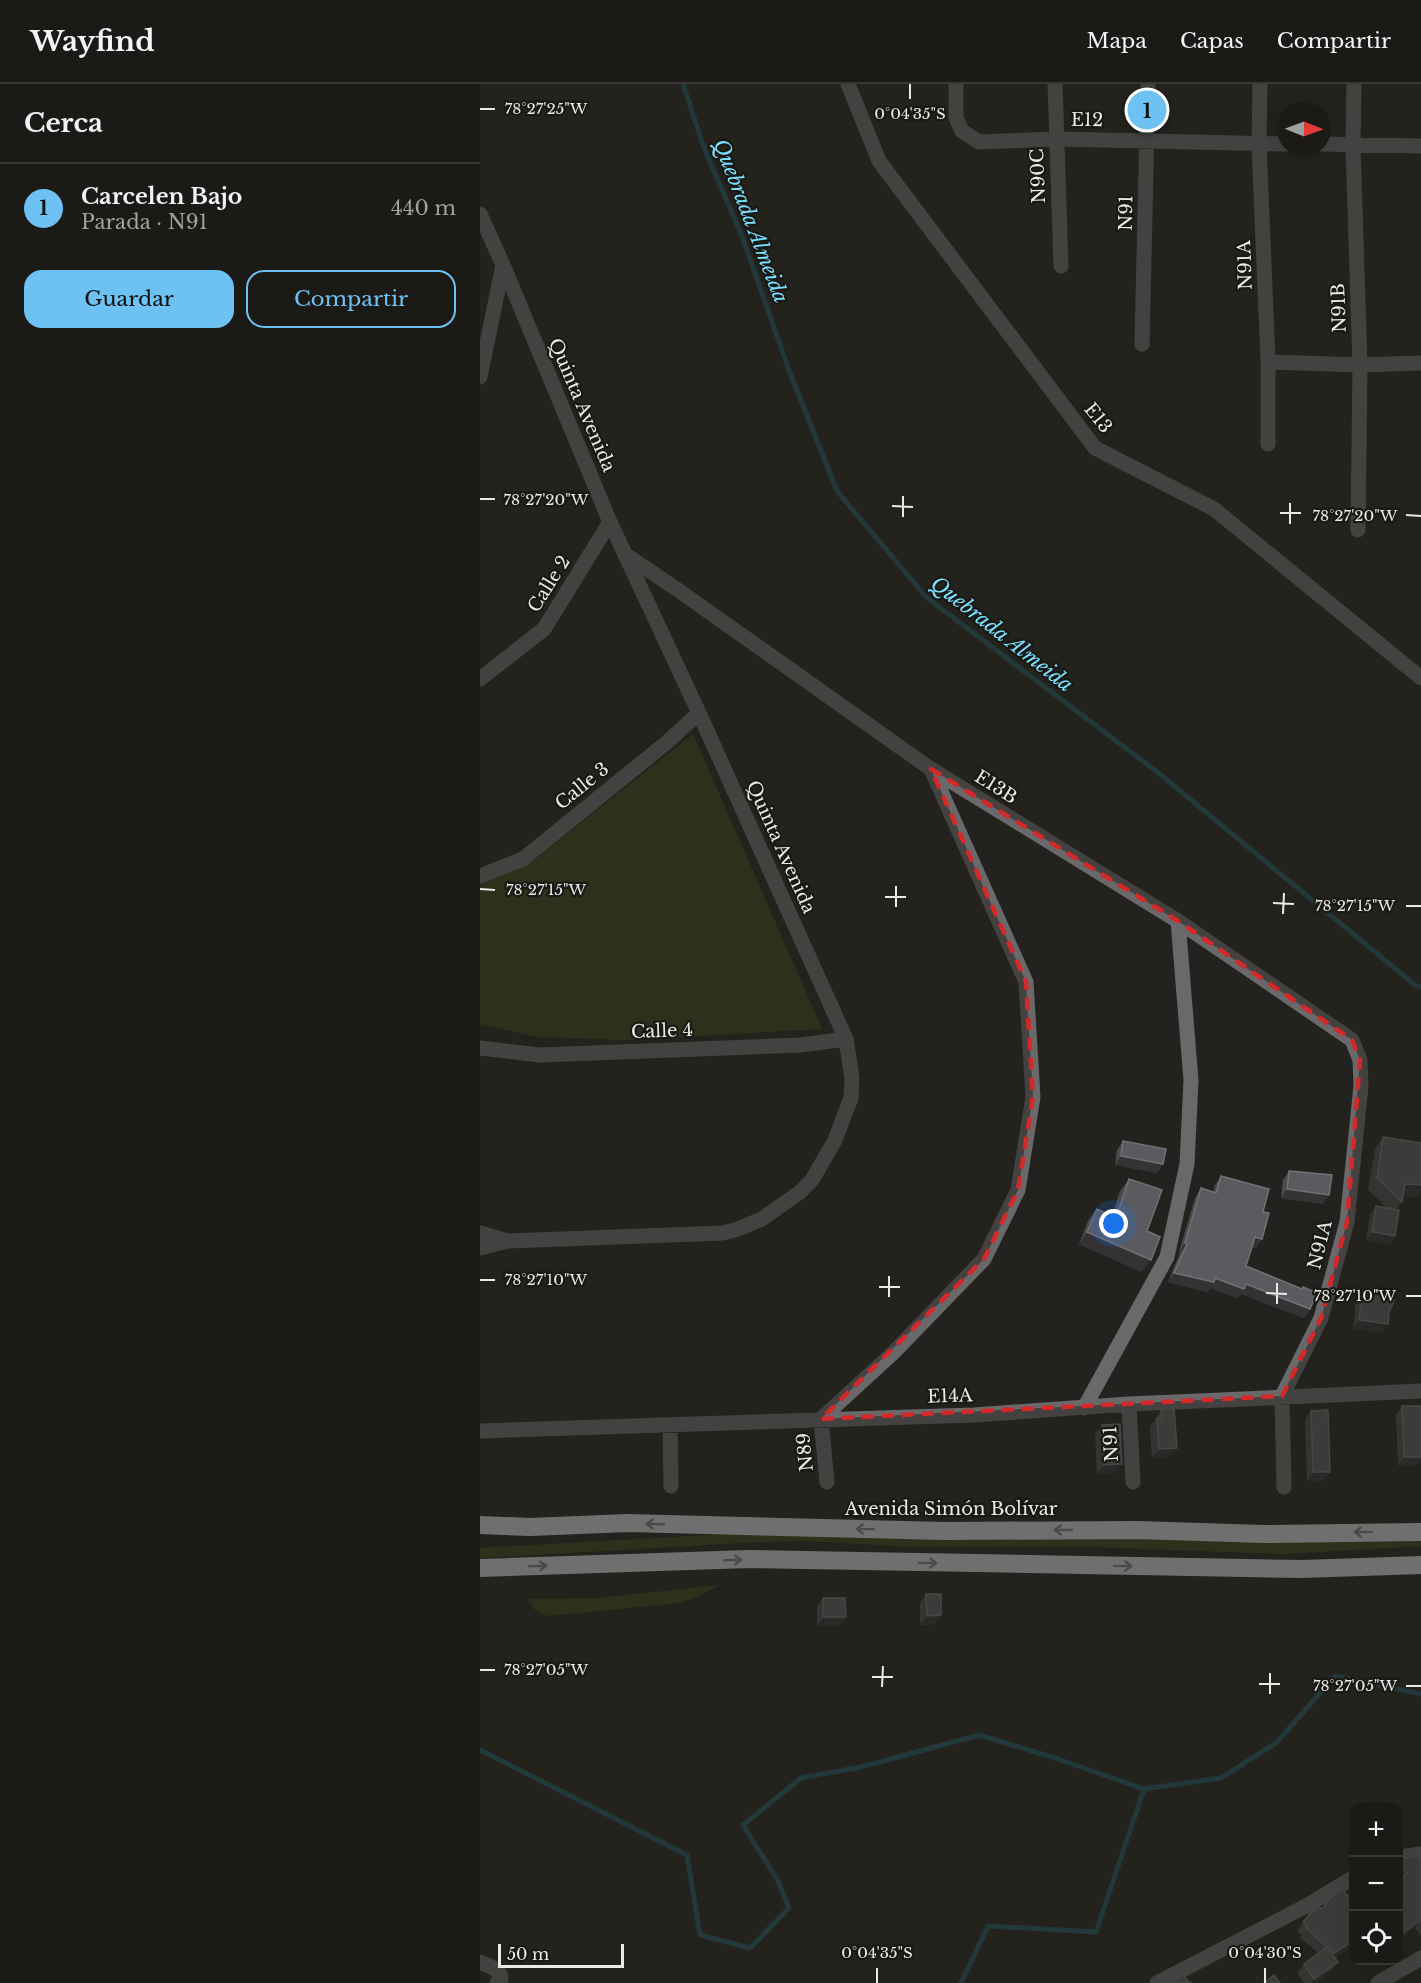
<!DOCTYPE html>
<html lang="es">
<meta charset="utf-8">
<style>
:root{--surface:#1b1a16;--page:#282723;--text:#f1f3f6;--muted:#a0a1a1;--line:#393835;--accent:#6dc2f3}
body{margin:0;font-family:"Libre Baskerville",serif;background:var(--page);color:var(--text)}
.controls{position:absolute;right:18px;bottom:18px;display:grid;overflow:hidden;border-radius:12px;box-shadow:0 6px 24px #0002}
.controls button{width:54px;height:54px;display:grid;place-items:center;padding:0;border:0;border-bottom:2px solid var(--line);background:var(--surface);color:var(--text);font:30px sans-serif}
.compass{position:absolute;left:797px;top:18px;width:54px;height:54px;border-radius:50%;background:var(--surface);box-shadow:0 6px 24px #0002;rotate:91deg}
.scale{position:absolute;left:18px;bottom:15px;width:126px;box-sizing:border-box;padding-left:6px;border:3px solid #ebeae7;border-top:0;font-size:16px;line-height:21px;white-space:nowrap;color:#ebeae7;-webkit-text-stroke:4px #1a1915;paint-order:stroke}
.you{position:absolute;left:634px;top:1140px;width:21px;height:21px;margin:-15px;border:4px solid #fff;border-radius:50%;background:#1a73e8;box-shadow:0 0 0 9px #1a73e833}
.badge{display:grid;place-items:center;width:39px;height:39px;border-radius:50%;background:var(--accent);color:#111;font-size:20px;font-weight:700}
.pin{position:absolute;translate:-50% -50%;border:3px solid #fff;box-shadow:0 2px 6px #0006}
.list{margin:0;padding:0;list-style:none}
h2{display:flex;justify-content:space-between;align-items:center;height:78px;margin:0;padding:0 24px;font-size:26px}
h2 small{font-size:20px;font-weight:400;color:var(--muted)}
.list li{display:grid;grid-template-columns:39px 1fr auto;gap:18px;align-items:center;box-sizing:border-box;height:90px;padding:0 24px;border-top:2px solid var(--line)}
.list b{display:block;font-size:22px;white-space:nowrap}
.list p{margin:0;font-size:20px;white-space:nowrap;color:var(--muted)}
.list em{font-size:20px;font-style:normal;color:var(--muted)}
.actions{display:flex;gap:12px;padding:18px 24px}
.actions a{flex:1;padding:14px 0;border:2px solid var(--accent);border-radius:18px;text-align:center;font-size:21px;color:var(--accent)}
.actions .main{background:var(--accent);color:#111}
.icon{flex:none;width:33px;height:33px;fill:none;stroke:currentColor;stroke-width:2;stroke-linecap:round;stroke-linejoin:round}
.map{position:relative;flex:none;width:941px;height:1899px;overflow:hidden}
header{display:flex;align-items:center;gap:36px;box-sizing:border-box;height:84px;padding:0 30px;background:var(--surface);border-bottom:2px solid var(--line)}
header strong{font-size:28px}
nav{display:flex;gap:33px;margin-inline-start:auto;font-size:21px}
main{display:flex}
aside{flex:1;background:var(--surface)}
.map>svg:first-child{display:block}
</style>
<header>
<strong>Wayfind</strong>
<nav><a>Mapa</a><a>Capas</a><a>Compartir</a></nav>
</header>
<main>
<aside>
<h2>Cerca<small></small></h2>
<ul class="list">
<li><span class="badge">1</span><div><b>Carcelen Bajo</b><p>Parada · N91</p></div><em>440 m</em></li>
</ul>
<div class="actions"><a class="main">Guardar</a><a>Compartir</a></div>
</aside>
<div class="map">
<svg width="941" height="1899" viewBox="0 0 941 1899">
<rect width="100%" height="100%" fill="#24221e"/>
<path fill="#39441c" d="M213,650l129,295 -196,11 -88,-3 -58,-13v-140l53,-23z
M278,1448l663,3v11l-139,8 -187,-7h-178l-109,-6 -50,1 -278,16v-10z
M240,1501l-28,14 -13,4 -131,13 -13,-6 -8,-11 71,-1z"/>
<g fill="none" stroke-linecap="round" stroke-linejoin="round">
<path stroke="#1f5361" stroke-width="5" d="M203,0l21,64 38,88 48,137 47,118 89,106 230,174 259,214 6,2
M0,1666l207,105 13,80 50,13 39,-40 -11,-27 -35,-56 58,-47 60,-11 118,-32 76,23 89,31 77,-11 55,-35 59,-67 86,18
M481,1899l27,-57 108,6 48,-143"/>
<path stroke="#69696b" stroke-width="15" d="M368,0l31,77 216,287 119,61 207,169
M476,0v34l6,13 17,11 77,-3 230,5
M575,0l6,182
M780,0l-1,60 9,218v82
M874,0l-1,61 7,220 -2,165
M842,60l99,2
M0,130l23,51 107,257 89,191 147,326 6,39 -1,20 -16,42 -23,40 -12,12 -38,27 -24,10 -15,4 -216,8 -27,7
M662,260l6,-260
M788,278l92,3 61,-2
M0,293l23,-112
M149,473l49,33 253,179 247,152 174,119 8,20 1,26 -14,136 -26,96 -39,78 2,91
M0,595l64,-50 66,-107
M0,792l43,-17 143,-116 33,-30
M0,964l60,7 261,-10 45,-6
M0,1149l27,8
M649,1320l4,78
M604,1324l83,-151 20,-93 4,-84 -13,-159
M190,1341l1,61
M0,1347l494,-16 155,-11 292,-13
M347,1398l-6,-63 72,-66 91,-94 34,-69 15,-93 -7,-115 -95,-213
M918,1773l23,-3
M0,1878c8,4 22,7 21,18l-4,3
M677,1899l151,-78 46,-28
M898,1899l43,-25"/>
<path stroke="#cdccd2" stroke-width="18" d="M0,1441l50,2 97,-4 318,8 192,-1 127,4 157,-2
M0,1484l269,-9 553,10 119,-4"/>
</g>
<path fill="#4a494e" d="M903,1053l37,60 -17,-1 -1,6 -5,7 -2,27 -6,8 -23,-3 4,-26 6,-9 11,2 -19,-18 7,-41z
M643,1057l34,32 -42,-8 2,-15z
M809,1087l40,24 -6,9 -42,-6 2,-18z
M741,1092l42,36 -7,36 -4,-1 -6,19 64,43 -6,9 -63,-24 -3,4 -28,-10 -2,4 -40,-10 12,-29 -1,-1 16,-54 6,-10 12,4 2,-7z
M649,1095l18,52 -5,41 -63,-28 9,-23 9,-12 15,7 8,-25z
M883,1207l25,8 1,14 -1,11 -6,8 -29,-3 3,-30z
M922,1322l15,59 -19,1 -2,-51z
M681,1326l9,46 -18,2 -2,-31z
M831,1327l19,61 -6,9h-17l-2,-62z
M622,1341l20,39 -6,9 -19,1 -2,-40z
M446,1510l15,21 -6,9 -15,1v-22z
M343,1514l23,19 -7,9h-22v-19z
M918,1773l23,2v77l-6,-8 -17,-48z
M873,1808v56l-1,-2 -17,12 -3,13 -17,12h-11l-7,-10 7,-9 15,-10 -19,-17 2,-2 -5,-4 6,-9 19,-13 28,-12z"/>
<path fill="#343234" d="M641,1072l42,8 -6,9 -42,-8z
M925,1100l16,1 -1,12 -23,-2z
M807,1105l42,6 -6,9 -42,-6z
M607,1148l64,28 -9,12 -63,-28z
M892,1148l23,4 -6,8 -23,-3z
M775,1153l7,2 -6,9 -7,-1z
M705,1159l2,1 -7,9 -1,-1z
M694,1189l72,11 64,25 -6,9 -63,-24 -3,4 -28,-10 -2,4 -40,-10z
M879,1236l29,4 -6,8 -29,-3z
M697,1364l-7,8 -18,2 7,-9z
M924,1373h17v3l-4,5 -19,1z
M642,1380l-6,9 -19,1 7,-9z
M833,1388h17l-6,9h-17z
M461,1531l-6,9 -15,1 7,-9z
M343,1533h23l-7,9h-22z
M941,1836l-6,8 -17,13v-5z
M873,1857v3l-1,2 -24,16 6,-9z
M858,1878l-6,9 -17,12h-4l3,-4z"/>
<path fill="#5b5a5e" stroke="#727174" stroke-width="1.5" d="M903,1053l38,6v42l-16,-1 -3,18 -25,-24z
M643,1057l43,8 -3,15 -42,-8z
M809,1087l43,4 -3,20 -42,-6z
M741,1092l48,13 -6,23 6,1 -7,26 -7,-2 -9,29 56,23 1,-2 14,6 -7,16 -64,-25 -2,5 -29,-11 -1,4 -40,-9 13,-29 -2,-1 16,-55 15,5z
M649,1095l33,11 -15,41 13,6 -9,23 -64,-28 10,-23 19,9z
M896,1122l23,4 -4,26 -23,-4z
M883,1207l25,3v5l6,1 -5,13 -1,11 -29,-4z
M922,1322h19v51h-17z
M694,1325l3,39 -18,1 -2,-31h5l-1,-8z
M848,1326l2,62h-17l-2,-61z
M640,1340l2,40 -18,1 -2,-40z
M446,1510h15v21l-14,1z
M343,1514h22l1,19h-23z
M939,1772l2,3v61l-23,16v-55l9,-8 -9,-7v-9l7,1z
M862,1806l8,7 3,-5v49l-19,12 -6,-5 10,14 -24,17 -10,-15 23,-17 -21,-19 2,-1 -5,-5 14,-16 5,3 8,-11z
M702,1891l9,8h-21z
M794,1891l6,8h-16z"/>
<defs><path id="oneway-shaft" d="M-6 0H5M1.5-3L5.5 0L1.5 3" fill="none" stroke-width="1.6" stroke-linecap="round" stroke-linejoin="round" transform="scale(1.5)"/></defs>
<g stroke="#7c7b7d">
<use href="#oneway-shaft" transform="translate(175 1440) rotate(-178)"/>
<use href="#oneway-shaft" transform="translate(385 1445) rotate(-179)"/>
<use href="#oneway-shaft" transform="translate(583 1446) rotate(180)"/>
<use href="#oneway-shaft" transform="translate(883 1448) rotate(179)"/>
<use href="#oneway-shaft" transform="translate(253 1476) rotate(-2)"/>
<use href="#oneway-shaft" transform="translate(448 1479) rotate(1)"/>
<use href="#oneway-shaft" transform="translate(58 1482) rotate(-2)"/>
<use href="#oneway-shaft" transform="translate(643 1482) rotate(1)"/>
</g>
<path d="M0 0H941V1899H0ZM451,685l247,152 174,119 8,20 -13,162 -26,96 -39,78 -461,23 163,-160 34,-69 15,-93 -7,-115z" fill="#24221e" fill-opacity=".55" fill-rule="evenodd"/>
<path fill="none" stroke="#d62828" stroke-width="4.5" stroke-dasharray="12 8" stroke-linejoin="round" d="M451,685l247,152 174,119 8,20 -13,162 -26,96 -39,78 -461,23 163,-160 34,-69 15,-93 -7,-115z"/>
<path fill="none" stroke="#ebeae7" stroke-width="2" d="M430,15v-15M0,25h15M0,415h15M412,422l21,1M800,429h21M926,431l15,1M423,433v-21M810,440v-21M0,805l15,1M405,813h21M793,819l21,1M926,822h15M416,823v-21M803,830l1,-21M0,1196h15M399,1203h21M786,1209l21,1M926,1212h15M409,1213v-21M797,1220v-21M0,1586h15M392,1593h21M779,1600h21M926,1602h15M402,1603l1,-21M790,1610v-21M397,1899v-15M785,1899v-15"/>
<g text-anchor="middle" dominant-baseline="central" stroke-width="4.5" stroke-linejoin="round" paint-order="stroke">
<g font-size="18" fill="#ebeae7" stroke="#1a1915">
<text transform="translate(607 36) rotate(1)">E12</text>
<text transform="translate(558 92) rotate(-92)">N90C</text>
<text transform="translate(646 129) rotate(-89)">N91</text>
<text transform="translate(765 181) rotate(-92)">N91A</text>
<text transform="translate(859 224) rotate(-92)">N91B</text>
<text transform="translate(102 321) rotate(67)">Quinta Avenida</text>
<text transform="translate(618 334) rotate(51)">E13</text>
<text transform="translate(69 500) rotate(-58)">Calle 2</text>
<text transform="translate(102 702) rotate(-39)">Calle 3</text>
<text transform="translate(516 703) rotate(32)">E13B</text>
<text transform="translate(301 763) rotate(66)">Quinta Avenida</text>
<text transform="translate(182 947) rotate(-2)">Calle 4</text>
<text transform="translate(840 1161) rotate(-76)">N91A</text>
<text transform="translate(470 1312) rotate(-2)">E14A</text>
<text transform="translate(631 1360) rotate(-93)">N91</text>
<text transform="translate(325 1368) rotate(-96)">N89</text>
<text x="471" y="1425">Avenida Simón Bolívar</text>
</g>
<g font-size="20" font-style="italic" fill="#7be0ff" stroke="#1a1915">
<text transform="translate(271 137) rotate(69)">Quebrada Almeida</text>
<text transform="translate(522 550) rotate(38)">Quebrada Almeida</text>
</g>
</g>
<g font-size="15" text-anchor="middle" fill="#ebeae7" stroke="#1a1915" stroke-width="4.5" stroke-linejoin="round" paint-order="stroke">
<text x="66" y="30">78°27'25"W</text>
<text x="430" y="35">0°04'35"S</text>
<text x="66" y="421">78°27'20"W</text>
<text x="875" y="437">78°27'20"W</text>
<text x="66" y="811">78°27'15"W</text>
<text x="875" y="827">78°27'15"W</text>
<text x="66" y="1201">78°27'10"W</text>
<text x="875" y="1217">78°27'10"W</text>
<text x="66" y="1591">78°27'05"W</text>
<text x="875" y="1607">78°27'05"W</text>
<text x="397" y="1874">0°04'35"S</text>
<text x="785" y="1874">0°04'30"S</text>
</g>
</svg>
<div class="controls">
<button>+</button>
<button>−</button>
<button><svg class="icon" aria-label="locate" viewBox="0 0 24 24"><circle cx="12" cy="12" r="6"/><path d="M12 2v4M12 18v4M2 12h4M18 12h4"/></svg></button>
</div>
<svg class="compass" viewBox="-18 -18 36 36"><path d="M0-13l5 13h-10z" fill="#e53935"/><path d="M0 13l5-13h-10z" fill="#a0a1a1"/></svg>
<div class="scale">50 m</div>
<div class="you"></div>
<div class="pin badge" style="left:667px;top:26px">1</div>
</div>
</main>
